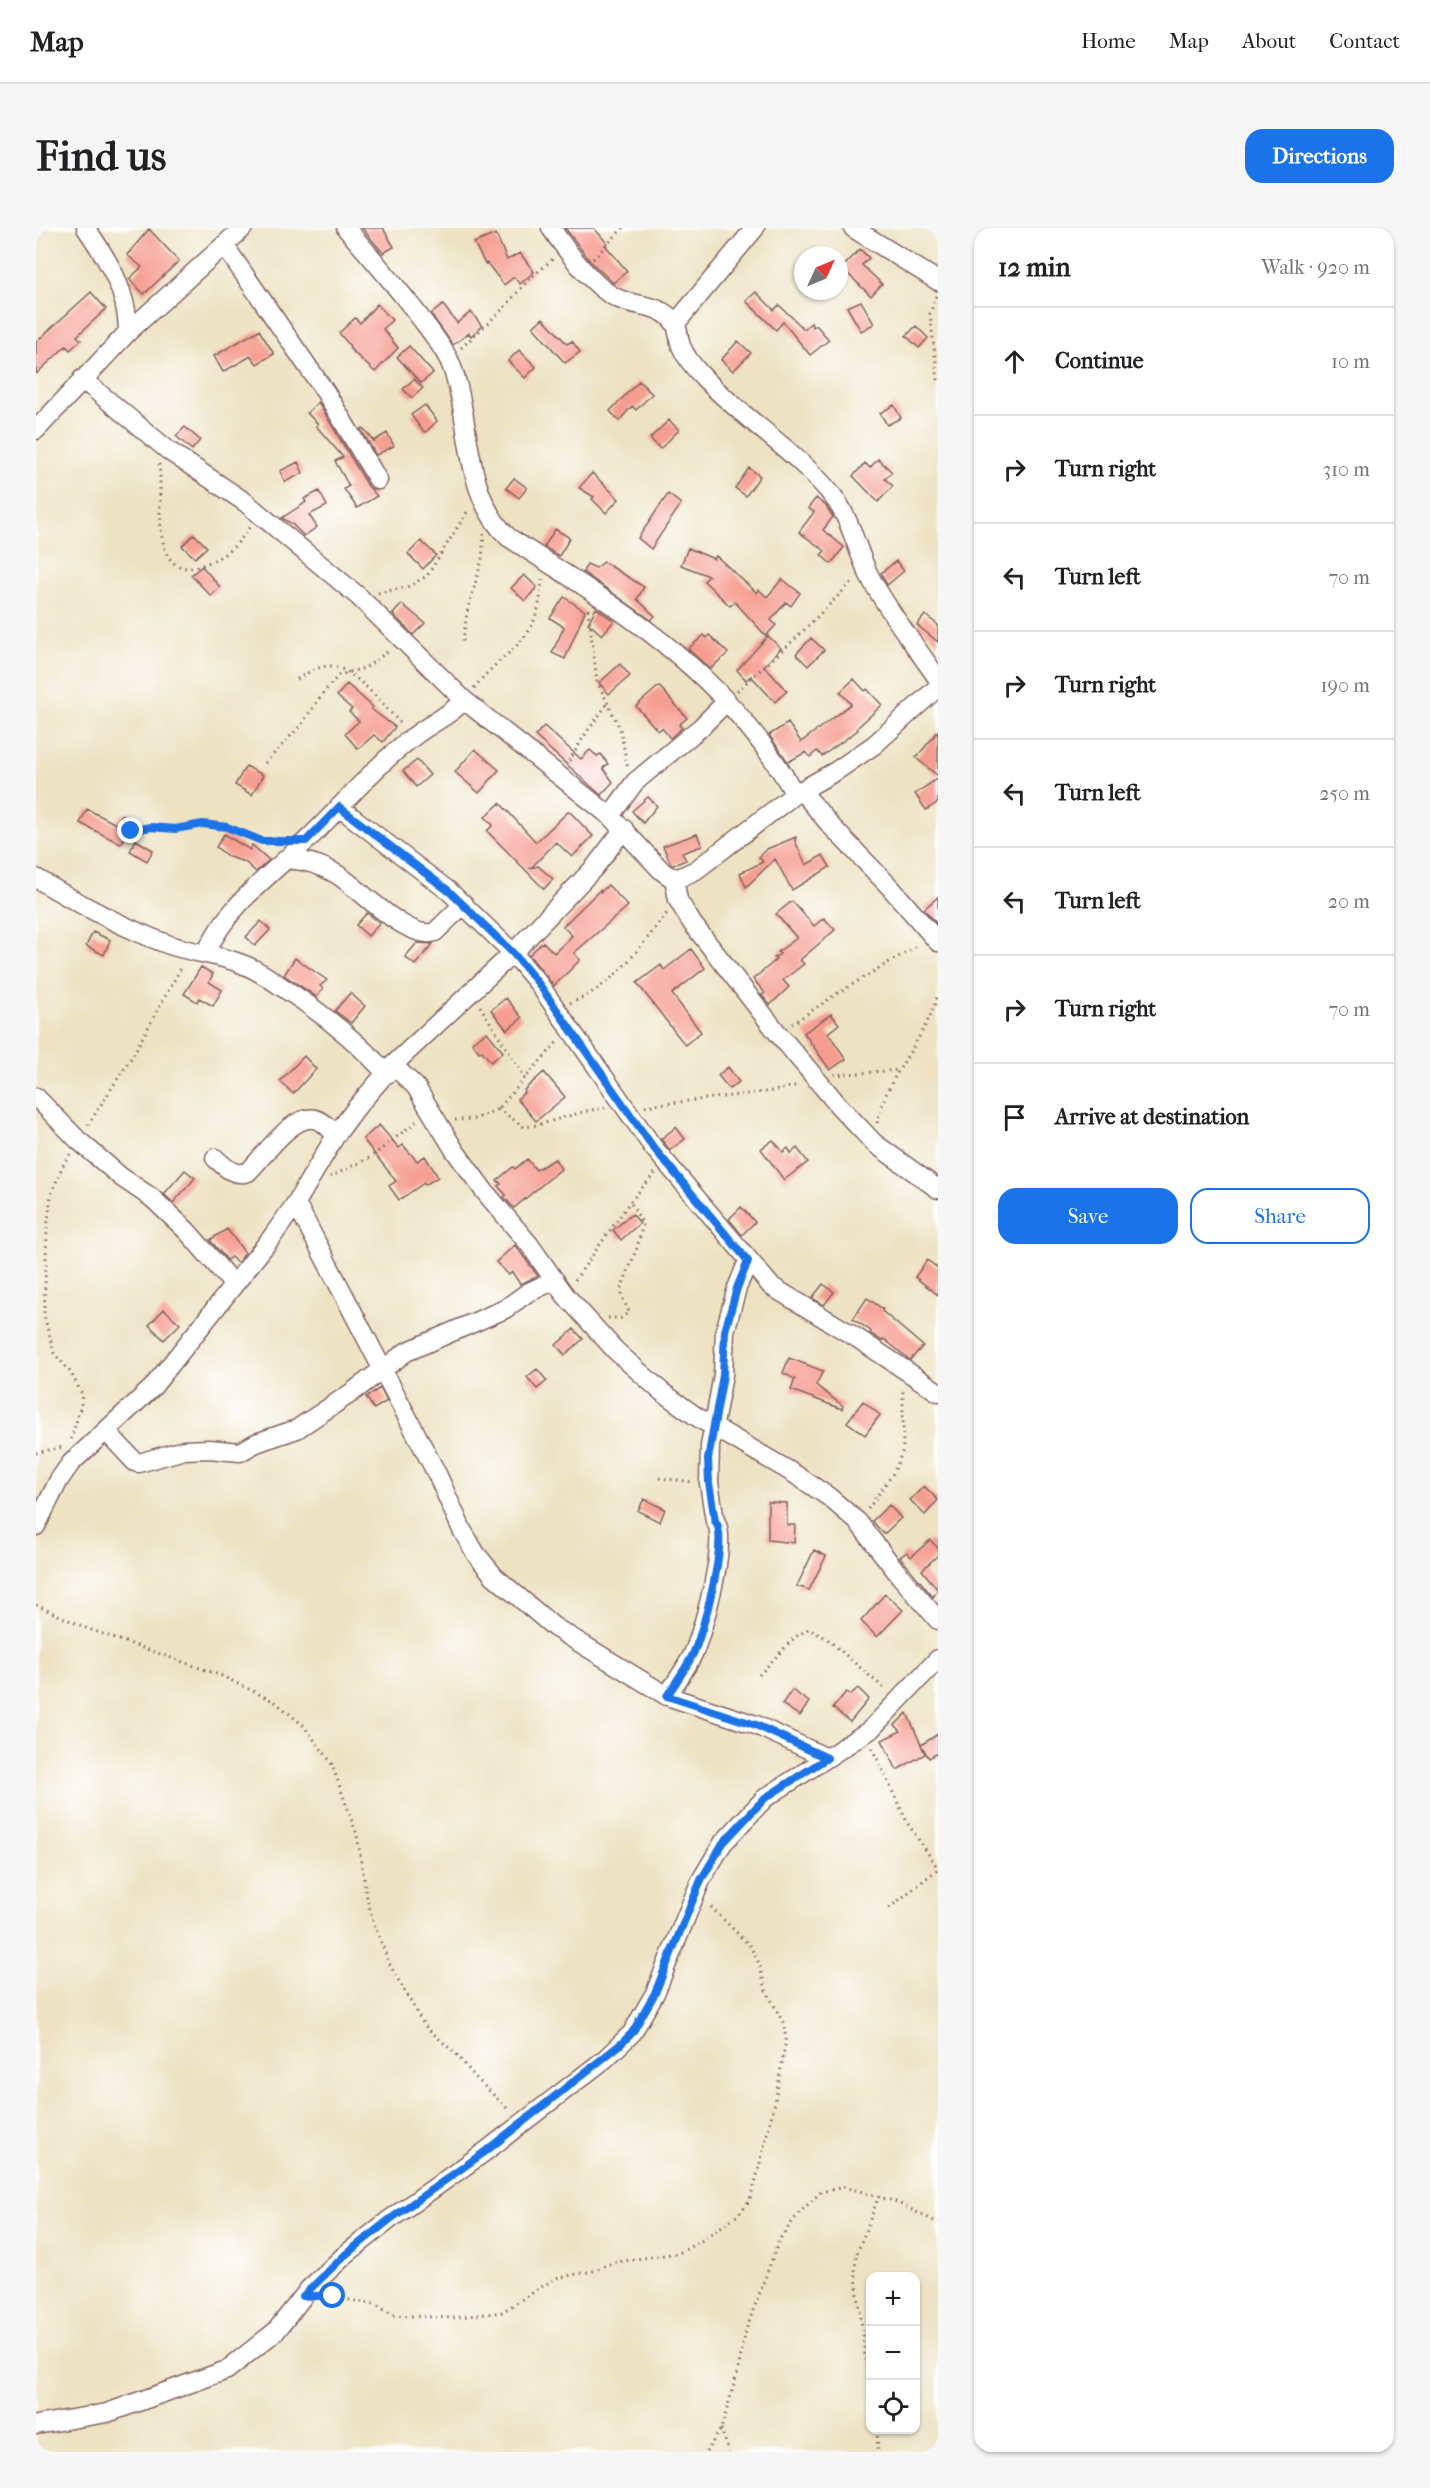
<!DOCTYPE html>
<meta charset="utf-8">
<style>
:root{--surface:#fff;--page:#f6f6f6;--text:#202124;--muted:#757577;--line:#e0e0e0;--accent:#1a73e8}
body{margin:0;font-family:"IM FELL French Canon",serif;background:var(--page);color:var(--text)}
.controls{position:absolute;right:18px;bottom:18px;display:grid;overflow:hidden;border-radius:12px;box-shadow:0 2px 4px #0004}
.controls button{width:54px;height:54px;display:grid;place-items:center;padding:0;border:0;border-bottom:2px solid var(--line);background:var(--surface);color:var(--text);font:30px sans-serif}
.compass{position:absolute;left:758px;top:18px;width:54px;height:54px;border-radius:50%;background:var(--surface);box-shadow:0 2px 4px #0004;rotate:46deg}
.stop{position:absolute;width:18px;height:18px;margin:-14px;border:4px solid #1a73e8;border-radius:50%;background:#fff}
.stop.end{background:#1a73e8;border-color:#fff;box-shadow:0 2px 6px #0008}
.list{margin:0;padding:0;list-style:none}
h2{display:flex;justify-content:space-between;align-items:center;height:78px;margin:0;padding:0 24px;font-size:26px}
h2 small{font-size:20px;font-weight:400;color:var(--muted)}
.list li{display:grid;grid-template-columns:39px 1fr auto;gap:18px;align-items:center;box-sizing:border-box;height:108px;padding:0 24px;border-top:2px solid var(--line)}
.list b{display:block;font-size:22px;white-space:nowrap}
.list em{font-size:20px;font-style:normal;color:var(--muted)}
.actions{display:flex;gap:12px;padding:18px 24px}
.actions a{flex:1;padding:14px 0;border:2px solid var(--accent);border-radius:18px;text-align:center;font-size:21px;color:var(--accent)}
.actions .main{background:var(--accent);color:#fff}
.icon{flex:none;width:33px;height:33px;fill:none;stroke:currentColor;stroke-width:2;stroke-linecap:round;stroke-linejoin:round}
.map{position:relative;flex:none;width:902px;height:2224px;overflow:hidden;border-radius:18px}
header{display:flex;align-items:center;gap:36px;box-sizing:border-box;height:84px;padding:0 30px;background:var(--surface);border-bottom:2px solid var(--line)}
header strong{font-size:28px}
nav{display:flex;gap:33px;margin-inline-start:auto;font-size:21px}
.intro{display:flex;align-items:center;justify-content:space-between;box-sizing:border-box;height:144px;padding:0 36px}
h1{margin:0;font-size:42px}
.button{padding:15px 27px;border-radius:18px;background:var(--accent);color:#fff;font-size:21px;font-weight:700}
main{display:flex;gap:36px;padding:0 36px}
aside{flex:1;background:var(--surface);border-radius:18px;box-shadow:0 2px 4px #0004}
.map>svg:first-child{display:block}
</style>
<header>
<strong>Map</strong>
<nav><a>Home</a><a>Map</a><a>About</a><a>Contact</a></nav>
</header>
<div class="intro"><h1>Find us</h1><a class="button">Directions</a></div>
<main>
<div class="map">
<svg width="902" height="2224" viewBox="0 0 902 2224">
<rect width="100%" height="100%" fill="#fff"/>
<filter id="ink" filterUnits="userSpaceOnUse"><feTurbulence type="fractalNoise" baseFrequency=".0167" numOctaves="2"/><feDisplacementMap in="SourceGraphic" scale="12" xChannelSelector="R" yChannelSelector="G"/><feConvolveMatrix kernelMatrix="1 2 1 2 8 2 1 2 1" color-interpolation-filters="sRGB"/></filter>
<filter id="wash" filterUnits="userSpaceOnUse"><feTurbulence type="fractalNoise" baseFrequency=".008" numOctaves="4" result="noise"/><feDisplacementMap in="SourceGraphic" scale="24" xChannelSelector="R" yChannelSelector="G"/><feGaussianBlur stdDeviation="1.35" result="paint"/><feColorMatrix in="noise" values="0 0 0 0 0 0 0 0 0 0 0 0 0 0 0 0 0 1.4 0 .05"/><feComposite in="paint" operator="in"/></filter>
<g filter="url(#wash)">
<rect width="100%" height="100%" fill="#ede2c2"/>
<g id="blocks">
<path fill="#f69d91" d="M326,0h21l11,19 -11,6z
M529,0h29l13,15 -2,2 22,26 -14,12 -23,-22z
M113,1l30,32 -35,33 -15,-15 13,-12 -15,-12z
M460,6l11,26 13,-7 14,19 -14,12 -6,-7 -10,8 -17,-22 -2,1 -11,-21z
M824,21l9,9 -7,7 20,19 -11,12 -29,-28z
M55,64l15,17 -29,27 4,4 -11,10 -4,-4 -30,28v-32z
M720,64l18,18 5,-5 25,24 7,-6 2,4 3,-2 13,15 -19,15 -27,-33 -7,8 -30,-29z
M825,73l13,23 -13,7 -14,-24z
M341,76l15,16 -9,9 15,19 -23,24 -26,-24 1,-2 -11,-13 16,-15 5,5z
M407,77l14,18 14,-11 11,14 -11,10 -2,-3 -16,12 -22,-31z
M507,90l24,26 5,-3 8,11 -15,11 -32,-36z
M880,98l12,12 -9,10 -13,-12z
M223,102l15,24 -17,10 -6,-8 -28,16 -9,-16z
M702,113l13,12 -18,18 -12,-11z
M373,118l24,27 -12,10 -24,-26z
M483,122l17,17 -11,11 -17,-17z
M378,151l9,9 -11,10 -9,-9z
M603,153l13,13 -16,16 -4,-4 -13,15 -9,-10z
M282,174l50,84 9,10 -20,12 -13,-19 5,-3 -14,-25 8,-4 -27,-31 2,-2 -11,-11z
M389,177l12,16 -11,11 -3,-1 -12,-16z
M858,177l7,13 -14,7 -7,-12z
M633,192l10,10 -19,19 -10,-11z
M149,199l15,13 -8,10 -16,-14z
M327,200l11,13 13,-8 7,13 -18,9 -15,-26z
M842,231l14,13 -7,7 8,7 -15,16 -25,-26 12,-13 5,5z
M262,234l5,11 -18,9 -5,-11z
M713,240l11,8 -14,20 -11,-8z
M556,245l27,26 -13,14 -14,-14 2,-2 -15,-9z
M478,250l13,10 -8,10 -13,-10z
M283,263l8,15 -18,9 8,12 -13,9 -12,-12 -10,-6 24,-16 -2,-3z
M632,266l13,10 -30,45 -13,-11z
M780,270l10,8 7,11 -10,13 21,17 -13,17 -10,-9 4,-4 -26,-19 15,-20 -6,-4z
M519,301l15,9 -11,18 -15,-9z
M158,306l13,13 -12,11 -13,-12z
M385,313l15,14 -13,14 -15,-15z
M652,320l26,11 2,-3 41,37 2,-3 8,7 15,-18 18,14 -9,13 -5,-4 -15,18 5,5 -10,11 -31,-34 -5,4 -26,-25 5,-5 -28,-11z
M860,333l8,10 -17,14 -6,-12z
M568,334l40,25 -7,12 18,17 -4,4 -68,-48 4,-8 9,4z
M166,338l18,21 -9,9 -20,-21z
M488,347l13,12 -12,14 -14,-13z
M528,369l21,14 -20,48 -13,-6 12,-26 -14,-9z
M366,376l23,19 -12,12 -20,-21z
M560,380l18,13 -12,14 -14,-12z
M889,387l13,10v17l-21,-17z
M668,407l3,3 2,-3 19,18 -18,16 -22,-20z
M732,408l13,12 -17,18 23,25 -12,11 -24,-26 -5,4 -9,-10z
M775,410l13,12 -16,16 -12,-12z
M584,436l10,12 -21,18 -10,-11z
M818,451l11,12 2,-2 15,16 -25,23 1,2 -36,26 -5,-5 -7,6 -4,-5 -18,10 -19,-27 19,-12 13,19 50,-38 -11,-12z
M311,456l26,23 -2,2 24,18 -12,15 -9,-7 -16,14 -13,-15 14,-13 -10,-9 3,-3 -15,-13z
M623,458l28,32 -8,7 3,3 -12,10 -8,-10 -4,3 -22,-25z
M508,498l37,33 9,-9 7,6 4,-2 7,10 -5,4 10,14 -12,13 -66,-59z
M902,503v45l-22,-18z
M439,521l24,21 -20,23 -24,-21z
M381,532l13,15 -14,12 -13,-16z
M210,538l17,9 -11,20 -17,-10z
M902,550v24l-12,8 -11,-16z
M612,569l9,9 -14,17 -11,-12z
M464,575l36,39 33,-31 24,25 -21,21 -16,-15 -25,26 7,-2 15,13 -9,10 -57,-58 6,-6 -8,-8z
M51,581l29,15 6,-10 12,7 -13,23 -41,-21z
M188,606l26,16 2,-5 17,15 -13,12 -11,-10 -16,-5 -13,-10z
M661,606l5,12 -20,7 4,7 -12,5 -3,-1 -8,-18z
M760,609l-1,4 11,24 17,-10 7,12 -38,23 -17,-31 -29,28 -6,-14 23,-11 -4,-5 8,-8z
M100,612l17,10 -6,11 -17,-10z
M572,657l20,21 -54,47 6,7 -26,26 -25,-31 14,-13 11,11 18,-17 -9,-10 37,-36 1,2z
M902,669v28l-14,-16z
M756,673l22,25 10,-8 11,12 -35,30 4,4 -21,16 6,7 -19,18 -8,-10 3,-2 -12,-14 23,-19 -2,-2 6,-4 -2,-2 19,-14 -21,-24z
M331,685l13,10 -12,13 -12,-11z
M225,693l9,9 -15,16 -9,-9z
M57,704l17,8 -6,15 -18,-9z
M381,715l16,1 -18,21 -10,-8z
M655,721l14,19 -33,26 29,38 -16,13 -48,-62 24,-18 3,5z
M259,730l32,22 -7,6 3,3 -6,8 -33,-22z
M165,739l12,7 -4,8 13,8 -9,16 -14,-8 -2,4 -13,-8z
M314,765l15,13 -14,17 -16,-12z
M470,770l16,20 -15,12 -16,-20z
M795,786l8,10 -11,9 18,26 -16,11 -26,-37z
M451,804l16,20 -12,10 -9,-11 -3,1 -7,-10z
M268,828l12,13 -23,25 -13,-13z
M692,839l11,15 -10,7 -11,-14z
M508,844l21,25 -29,24 -19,-22 8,-7 -1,-2z
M343,897l20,23 4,-3 14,16 8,-5 13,21 -13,8 -1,-2 -25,17 -10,-14 7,-5 -33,-42z
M640,899l9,12 -15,11 -9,-11z
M737,912l10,12 5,-4 3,5 6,-5 11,14 -24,18 -23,-31z
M491,931l9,11 19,-11 6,10 -47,39 -10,-11 2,-2 -8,-9 3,-2 -4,-4 16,-13 2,2z
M149,942l10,8 -22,25 -9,-9z
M705,979l14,15 -13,13 -13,-16z
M596,986l8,9 -19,17 -8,-10z
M191,1001l18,24 -8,10 -6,-6 -4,3 -17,-20z
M479,1017l23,31 -18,8 -8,-12 -3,3 -13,-13z
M891,1032l11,8v27l-23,-18z
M787,1056l11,8 -10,13 -12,-7z
M831,1070l16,11 -1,2 41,35 -13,14 -26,-21 -2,2 -12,-8 1,-2 -18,-12z
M128,1081l16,15 -16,16 -15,-15z
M538,1101l9,10 -18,16 -9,-10z
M753,1130l34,13 -7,14 27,21 -1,3 -51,-19 4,-11 -12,-6z
M501,1141l10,12 -10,8 -10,-12z
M344,1160l7,13 -13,8 -8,-12z
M827,1173l17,14 -15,20 -18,-13z
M888,1258l14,14 -13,15 -15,-15z
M608,1271l21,10 -5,13 -22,-11z
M732,1274l19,1v22h8l-1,18 -26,-3z
M853,1277l12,13 -17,16 -12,-13z
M894,1312l8,8v7l-16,15 16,20 -5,7 -33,-40 7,-5 4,5z
M778,1322l12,6 -17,34 -12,-4z
M849,1366l18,16 -26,27 -16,-16z
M822,1460l11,11 -19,23 -17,-14 13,-16 4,3z
M756,1462l17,12 -9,14 -18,-12z
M871,1485l18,41 -28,16 -15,-30 19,-9 -6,-6z
M902,1506v19l-9,5 -8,-13z"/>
</g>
</g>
<g filter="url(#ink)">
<use href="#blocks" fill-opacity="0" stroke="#836360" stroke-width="1.5"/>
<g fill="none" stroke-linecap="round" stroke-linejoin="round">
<defs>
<path id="minor" d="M50,0c22,32 42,64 42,104
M310,0c26,30 52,60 76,92 10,13 21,27 28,42 23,56 11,130 58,175 116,75 215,132 287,257
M515,0c15,22 43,61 68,71 19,8 41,5 54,22 6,6 5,17 8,25 5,12 15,24 24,33 40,41 91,72 127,116 20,25 24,55 38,82 19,36 45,68 68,102
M817,0l85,53
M188,17l102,148 52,87
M640,95l79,-95
M46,151l87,72 76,51 113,94 106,104 146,116 52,55 7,5 10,2 17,-8 99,-76 41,-23 38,-26 64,-58
M0,202l92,-98 115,-104
M765,562l30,36 59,61 48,55
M303,579l111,85 63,61 25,30 115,164 118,139 86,52 81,54
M574,588l25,-34 66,-55 26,-26
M250,631c19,1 36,6 52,16 21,13 71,67 97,57l29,-28
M0,650c41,25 86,49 131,66 24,9 51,10 75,20 14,5 27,14 40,23 39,25 74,53 105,87
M638,650l4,22 14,23 84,108 63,75 35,37 64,46
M170,725c20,-46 63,-77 99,-111 36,-34 68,-75 108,-105 16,-13 37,-21 51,-37
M357,837l23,22 39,64 30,41 44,52 36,51 51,56 46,41 35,25 96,56 36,24 29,25 42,54 38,44
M0,869l42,43 43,37 31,21 35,33 47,54
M179,930c10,9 19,19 33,14 15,-14 46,-62 70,-52 6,2 13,10 18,15
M260,975l142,273 24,54 14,24 18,22 60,51 113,69 89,29 71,33
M70,1203l29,31 4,1 45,-13 25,-1 31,3 16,-9 41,-14 54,-36 55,-41 99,-43 22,-16 28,-13
M0,1298l23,-46 12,-17 81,-75 120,-151 24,-34 40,-68 20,-27 37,-43 120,-112 81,-85 30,-39
M631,1468c8,-13 18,-26 25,-40 10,-20 38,-120 23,-135l-6,-38 1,-37 13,-71 2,-44 12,-43 11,-27
M0,2197l71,-12 120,-43 49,-39 33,-42 36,-34 44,-35 97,-69 119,-92 27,-26 23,-40 46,-113 22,-37 42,-45 105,-68 68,-71"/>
</defs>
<use href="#minor" stroke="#836360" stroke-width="21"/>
<path stroke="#836360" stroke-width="3" stroke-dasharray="1.5 4.5" stroke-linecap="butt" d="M557,31l30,-31
M900,68l-6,18 8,67
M425,120l43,-40 24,-28 25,-21
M123,236c5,31 -13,124 46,100 20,-8 34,-19 45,-38
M342,365l29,-6 20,-11 42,-67
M552,381l9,72 23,48 8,40
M427,413l4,-29 15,-52 2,-26
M261,451c9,-5 19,-12 31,-13 23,-2 58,42 73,58
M438,460c36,-45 65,-42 68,-110
M701,463l59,-53 58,-58
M533,533l17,-28 22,-30
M229,535l36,-38 22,-32 16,-18 26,-7 25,-18
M95,603c16,-3 27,-1 42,-2 18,-2 33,-6 52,-2 19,4 33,15 53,15
M534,775c44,-16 70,-56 97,-90
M444,778l45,72
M756,796l46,-31 80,-48
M798,847l64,-5
M609,878l128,-15 26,-6
M462,881l26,18 14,-2 48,-14 19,-3
M419,892l20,-1 23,-10 61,-69
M841,895c9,-48 49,-83 61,-129
M52,897l45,-70 49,-89
M34,926l-8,13 -11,28 -4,34 -3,86 10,38 17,20 11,21 -1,11 -10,35
M294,949l41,-20 46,-36
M539,1052l55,-78 25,-29
M572,1090h13l8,-6 -6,-13 -2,-10 16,-41 6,-24 -13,-22
M0,1225l27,-6
M623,1250l34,4
M832,1281l26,-37 9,-22v-63
M0,1377l50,23 134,47 55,27 28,23 28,37 26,73 10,63 6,23 17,44 34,60 33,30 19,23 34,33
M723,1447l35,-37 14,-9 18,9 60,52
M836,1520l36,76 30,44
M853,1680l49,-39
M289,2068l50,8 18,11 60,3 49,-6 54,-34 37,-7 13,-6 17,-4 56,-8 22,-12 37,-26 11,-14 6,-18 20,-81 11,-62 -2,-16 -18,-34 -7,-27 -9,-17 -41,-41
M834,2168l-15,-127 1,-13 23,-60
M685,2201l8,23
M841,2202l1,22
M670,2224l15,-23 16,-55 9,-44 33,-90 20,-27 22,-21 23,-5 50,14 44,22"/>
<use href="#minor" stroke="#fff" stroke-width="18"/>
</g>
</g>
<g fill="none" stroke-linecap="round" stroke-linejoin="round" filter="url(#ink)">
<path stroke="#1a73e8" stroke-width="8" d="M95,603l19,-4 25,2 28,-5 24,3 35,14h44l33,-34 111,85 63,61 25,30 115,164 95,114 -11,27 -12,43 -2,44 -15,84 1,24 6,38c15,15 -13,116 -23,135 -7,14 -17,27 -25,40l89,29 71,33 -62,40 -42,45 -22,37 -46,113 -23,40 -11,11 -135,107 -97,69 -44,35 -42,41h30"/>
</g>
</svg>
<div class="controls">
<button>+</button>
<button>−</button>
<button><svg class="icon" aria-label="locate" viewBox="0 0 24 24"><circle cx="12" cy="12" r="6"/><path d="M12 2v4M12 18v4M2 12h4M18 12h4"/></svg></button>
</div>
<svg class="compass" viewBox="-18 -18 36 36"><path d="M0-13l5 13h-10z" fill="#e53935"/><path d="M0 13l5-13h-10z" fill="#757577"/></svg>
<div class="stop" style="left:297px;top:2068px"></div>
<div class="stop end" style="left:95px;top:603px"></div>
</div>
<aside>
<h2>12 min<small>Walk · 920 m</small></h2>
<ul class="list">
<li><svg class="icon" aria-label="ahead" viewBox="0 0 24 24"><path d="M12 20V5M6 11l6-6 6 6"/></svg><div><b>Continue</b></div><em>10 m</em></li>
<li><svg class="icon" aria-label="right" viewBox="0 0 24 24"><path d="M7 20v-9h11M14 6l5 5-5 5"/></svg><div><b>Turn right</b></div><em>310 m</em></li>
<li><svg class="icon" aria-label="left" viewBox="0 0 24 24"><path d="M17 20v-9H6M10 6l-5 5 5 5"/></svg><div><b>Turn left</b></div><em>70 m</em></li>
<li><svg class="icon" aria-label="right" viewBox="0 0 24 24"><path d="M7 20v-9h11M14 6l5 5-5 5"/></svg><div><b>Turn right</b></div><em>190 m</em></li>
<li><svg class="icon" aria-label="left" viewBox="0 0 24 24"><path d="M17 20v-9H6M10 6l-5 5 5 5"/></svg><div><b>Turn left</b></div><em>250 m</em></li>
<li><svg class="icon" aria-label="left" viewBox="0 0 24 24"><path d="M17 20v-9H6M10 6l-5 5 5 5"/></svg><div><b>Turn left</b></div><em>20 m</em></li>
<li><svg class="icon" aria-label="right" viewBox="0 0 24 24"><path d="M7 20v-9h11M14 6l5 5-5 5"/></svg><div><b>Turn right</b></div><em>70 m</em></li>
<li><svg class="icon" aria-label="arrive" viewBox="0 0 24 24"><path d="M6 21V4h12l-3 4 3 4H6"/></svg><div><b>Arrive at destination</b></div></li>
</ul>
<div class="actions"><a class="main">Save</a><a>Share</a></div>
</aside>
</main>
